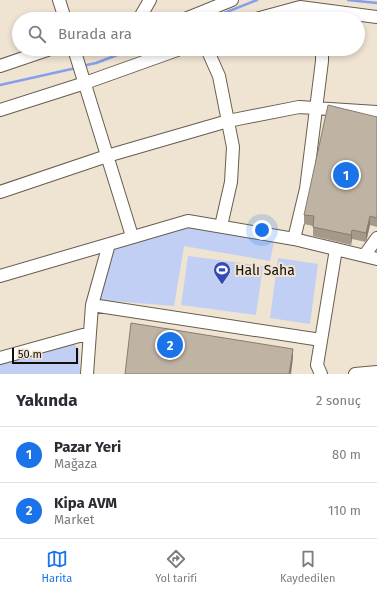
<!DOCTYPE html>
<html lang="tr">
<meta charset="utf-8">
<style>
:root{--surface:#fff;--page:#f2f2f3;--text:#2b2b33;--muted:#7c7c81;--line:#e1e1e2;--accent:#1a73e8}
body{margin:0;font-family:"Fira Sans",sans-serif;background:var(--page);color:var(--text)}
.scale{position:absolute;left:12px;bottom:10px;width:66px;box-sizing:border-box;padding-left:4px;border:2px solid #120e08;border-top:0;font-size:11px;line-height:14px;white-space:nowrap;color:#120e08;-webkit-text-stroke:3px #efe3d2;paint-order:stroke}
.you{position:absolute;left:262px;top:230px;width:14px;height:14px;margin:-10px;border:3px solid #fff;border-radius:50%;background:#1a73e8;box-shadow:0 0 0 6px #1a73e833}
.badge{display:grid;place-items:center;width:26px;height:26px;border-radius:50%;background:var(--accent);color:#fff;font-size:13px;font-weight:700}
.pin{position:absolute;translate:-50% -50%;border:2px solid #fff;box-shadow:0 1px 4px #0006}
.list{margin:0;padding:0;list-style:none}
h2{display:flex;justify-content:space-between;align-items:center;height:52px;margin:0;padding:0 16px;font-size:17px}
h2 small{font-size:13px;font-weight:400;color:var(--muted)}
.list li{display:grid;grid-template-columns:26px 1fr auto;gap:12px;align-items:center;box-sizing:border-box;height:56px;padding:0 16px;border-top:1px solid var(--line)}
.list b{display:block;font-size:15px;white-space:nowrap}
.list p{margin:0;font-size:13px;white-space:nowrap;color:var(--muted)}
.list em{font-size:13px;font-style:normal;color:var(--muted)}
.icon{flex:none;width:22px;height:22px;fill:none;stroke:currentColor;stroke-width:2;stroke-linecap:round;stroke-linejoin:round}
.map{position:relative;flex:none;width:377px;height:374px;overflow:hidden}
.search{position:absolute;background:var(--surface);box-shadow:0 2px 6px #0003;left:12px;right:12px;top:12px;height:44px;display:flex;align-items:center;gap:10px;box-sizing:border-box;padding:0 14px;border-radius:22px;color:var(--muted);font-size:15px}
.sheet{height:164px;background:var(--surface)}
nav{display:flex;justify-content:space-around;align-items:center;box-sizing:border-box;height:56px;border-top:1px solid var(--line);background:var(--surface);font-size:11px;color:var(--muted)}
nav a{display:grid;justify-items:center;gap:2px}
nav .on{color:var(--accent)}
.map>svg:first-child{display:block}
</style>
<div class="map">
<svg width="377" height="374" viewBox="0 0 377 374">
<rect width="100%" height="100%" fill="#efe3d2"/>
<path fill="#c1cff4" d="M186,224l88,18 -4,19 -86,-15 -10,60 -74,-6 12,-53z
M188,256l75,10 -7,49 -75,-10z
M278,258l40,6 -8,60 -40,-6z
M74,344l5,5 1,25h-80v-10z"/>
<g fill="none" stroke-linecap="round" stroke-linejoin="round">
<path stroke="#869fec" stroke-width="2.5" d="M348,0l29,3
M209,19l48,-19
M82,66l14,-3 37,-14
M0,85l76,-17"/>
<defs>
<path id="minor" d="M59,0l6,19
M139,19l11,-19
M185,19l47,-19
M256,19l44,-12 77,10
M74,49l58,187
M207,49l12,27 14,71 -2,35 -10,44
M0,66l50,-17
M0,110l85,-27 95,-34
M0,192l107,-36 121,-35 71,-14 78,5
M294,239l12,-50 16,-128v-12
M364,256l13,-18
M0,276l188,-55 106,18 83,20
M92,305l229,35
M0,358l90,-25
M87,374l5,-69 17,-61
M321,374l-4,-9 19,-116
M355,374l22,-2"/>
</defs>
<use href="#minor" stroke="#675d4e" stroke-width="14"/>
<use href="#minor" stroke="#fff" stroke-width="12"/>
</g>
<path fill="#a49a8c" d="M377,117v110l-7,-2 -4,17 -14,-3 -1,6 -38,-9v-10l-9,-2v-9z"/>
<path fill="#867d72" d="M370,216v9l-4,17v-9z
M352,230v9l-1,6v-10z
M293,349v9l-2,16h-2z"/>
<path fill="#bfb3a3" stroke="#867d72" d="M328,105l49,12v101l-7,-2 -4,17 -14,-3 -1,5 -38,-8 1,-11 -10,-1z
M131,323l162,26 -4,25h-164z"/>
<defs>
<symbol id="stadium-pin" viewBox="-11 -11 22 30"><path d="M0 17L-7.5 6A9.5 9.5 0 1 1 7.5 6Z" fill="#354abc" stroke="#efe3d2"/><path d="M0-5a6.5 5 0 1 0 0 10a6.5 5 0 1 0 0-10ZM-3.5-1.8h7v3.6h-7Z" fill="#fff"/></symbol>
</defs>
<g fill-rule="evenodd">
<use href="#stadium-pin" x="212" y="260" width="20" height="27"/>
</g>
<g text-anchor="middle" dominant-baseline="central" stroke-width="4" stroke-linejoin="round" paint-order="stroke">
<g font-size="14" fill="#120e08" stroke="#efe3d2" text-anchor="start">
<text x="235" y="270">Halı Saha</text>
</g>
</g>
</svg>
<div class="scale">50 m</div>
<div class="you"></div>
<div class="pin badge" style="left:346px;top:175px">1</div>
<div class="pin badge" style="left:170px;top:345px">2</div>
<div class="search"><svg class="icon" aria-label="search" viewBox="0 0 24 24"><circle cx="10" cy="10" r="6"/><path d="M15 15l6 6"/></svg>Burada ara</div>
</div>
<section class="sheet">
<h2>Yakında<small>2 sonuç</small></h2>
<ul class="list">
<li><span class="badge">1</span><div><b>Pazar Yeri</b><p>Mağaza</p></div><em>80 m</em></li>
<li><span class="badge">2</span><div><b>Kipa AVM</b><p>Market</p></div><em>110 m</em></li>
</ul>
</section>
<nav>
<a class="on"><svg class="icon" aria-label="map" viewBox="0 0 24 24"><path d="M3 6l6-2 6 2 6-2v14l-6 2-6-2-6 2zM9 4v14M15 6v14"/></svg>Harita</a>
<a><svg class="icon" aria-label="directions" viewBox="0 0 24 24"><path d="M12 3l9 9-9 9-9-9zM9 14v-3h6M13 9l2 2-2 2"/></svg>Yol tarifi</a>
<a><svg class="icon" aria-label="saved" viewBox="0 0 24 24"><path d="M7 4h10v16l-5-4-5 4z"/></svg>Kaydedilen</a>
</nav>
